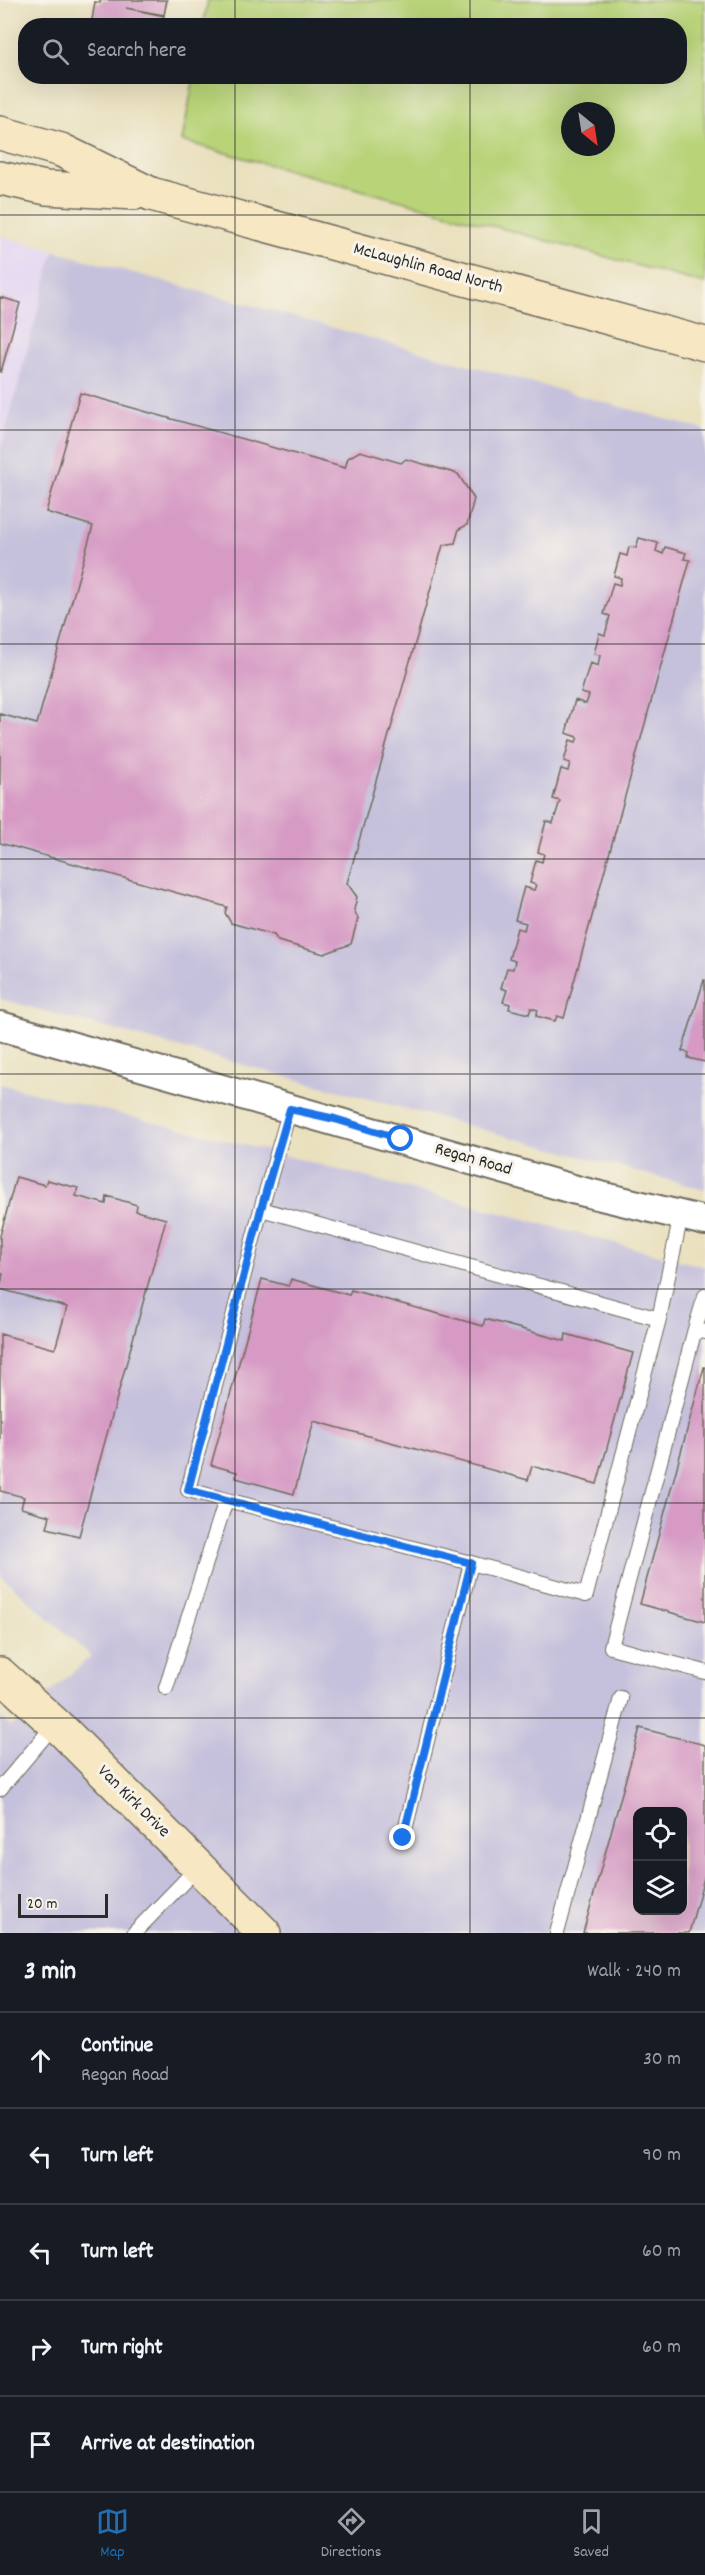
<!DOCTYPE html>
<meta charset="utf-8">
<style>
:root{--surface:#171b24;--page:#20242c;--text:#f1f3f6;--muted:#9ea1a6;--line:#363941;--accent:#1f6fb2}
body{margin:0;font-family:Dekko,sans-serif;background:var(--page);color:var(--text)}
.controls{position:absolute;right:18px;bottom:18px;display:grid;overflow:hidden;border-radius:12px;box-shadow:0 6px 24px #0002}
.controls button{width:54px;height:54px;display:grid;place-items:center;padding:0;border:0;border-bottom:2px solid var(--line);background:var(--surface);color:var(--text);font:30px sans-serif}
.compass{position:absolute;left:561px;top:102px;width:54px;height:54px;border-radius:50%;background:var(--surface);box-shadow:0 6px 24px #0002;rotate:150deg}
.scale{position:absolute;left:18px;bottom:15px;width:90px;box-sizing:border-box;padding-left:6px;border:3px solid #2b2b2b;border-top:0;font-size:16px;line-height:21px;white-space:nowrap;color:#2b2b2b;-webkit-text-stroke:4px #f7f3e8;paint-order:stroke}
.stop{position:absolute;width:18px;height:18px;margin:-14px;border:4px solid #1a73e8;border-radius:50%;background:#fff}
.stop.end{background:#1a73e8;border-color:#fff;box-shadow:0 2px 6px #0008}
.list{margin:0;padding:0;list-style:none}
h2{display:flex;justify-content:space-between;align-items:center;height:78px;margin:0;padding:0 24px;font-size:26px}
h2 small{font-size:20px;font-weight:400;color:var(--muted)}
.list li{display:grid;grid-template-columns:39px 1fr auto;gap:18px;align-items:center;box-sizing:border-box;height:96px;padding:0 24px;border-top:2px solid var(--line)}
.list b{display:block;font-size:22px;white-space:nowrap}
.list p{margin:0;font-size:20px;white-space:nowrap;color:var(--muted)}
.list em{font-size:20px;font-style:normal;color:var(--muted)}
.icon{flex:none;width:33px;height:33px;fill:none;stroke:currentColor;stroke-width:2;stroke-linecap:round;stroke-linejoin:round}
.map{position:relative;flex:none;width:705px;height:1933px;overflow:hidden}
.search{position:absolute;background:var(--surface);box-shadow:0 6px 24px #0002;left:18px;right:18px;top:18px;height:66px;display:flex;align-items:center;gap:15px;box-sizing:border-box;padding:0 21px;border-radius:24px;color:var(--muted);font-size:22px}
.sheet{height:558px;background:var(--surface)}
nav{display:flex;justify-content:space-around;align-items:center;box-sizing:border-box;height:84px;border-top:2px solid var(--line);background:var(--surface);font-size:16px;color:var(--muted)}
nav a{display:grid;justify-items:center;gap:3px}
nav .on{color:var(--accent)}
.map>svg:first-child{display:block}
</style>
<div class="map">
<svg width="705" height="1933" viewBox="0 0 705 1933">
<rect width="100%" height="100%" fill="#f7f3e8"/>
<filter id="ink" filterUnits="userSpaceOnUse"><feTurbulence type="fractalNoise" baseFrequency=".0167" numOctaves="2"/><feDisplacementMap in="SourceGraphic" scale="12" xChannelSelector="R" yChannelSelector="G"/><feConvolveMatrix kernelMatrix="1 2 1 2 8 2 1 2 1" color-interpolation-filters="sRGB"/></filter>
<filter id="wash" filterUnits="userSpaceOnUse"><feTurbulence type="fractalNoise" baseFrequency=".008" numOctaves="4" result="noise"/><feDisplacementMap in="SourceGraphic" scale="24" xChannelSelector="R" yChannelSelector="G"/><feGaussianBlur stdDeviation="1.35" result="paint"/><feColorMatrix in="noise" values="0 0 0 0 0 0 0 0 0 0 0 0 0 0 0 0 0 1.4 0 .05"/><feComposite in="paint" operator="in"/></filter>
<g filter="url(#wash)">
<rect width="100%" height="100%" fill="#e9e0bd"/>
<path fill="#e1d4f4" d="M0,236l54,15 -54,201z"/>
<path fill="#c5c0db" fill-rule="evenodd" d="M54,251l651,179v760l-705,-191v-547z
M0,1084l253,63 452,120v666h-705v-216l11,10 80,-71 -91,-81zM638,1812h44v98h-44z"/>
<path fill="#b8d378" stroke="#727f52" stroke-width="1.5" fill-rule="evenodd" d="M208,0h497v284l-523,-143 12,-64 486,-1v-50l-477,-1zM570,111h36v36h-36z"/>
<g id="blocks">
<path fill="#d69ac4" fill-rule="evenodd" d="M101,0h66l-3,15 -38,-7 38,8 -2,10h-71l4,-24 5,1z
M0,297l20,6 -19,69h-1z
M80,393l265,75 3,-10 12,-7 41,12 5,-4 52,15 16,25 -7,26 -8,4 -4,14 -12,2 -96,338 10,14 -3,13 4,8 -7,26 -27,10 -46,-13 -4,-6 -43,-12 -6,-10 2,-6 -227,-64v-129l37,10 56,-198 -47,-14z
M639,538l19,5 -2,8 7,3 2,-7 21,6 -2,6 6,1 -126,458 -7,-2 -2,5 -19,-5 2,-6 -7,-2 -2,6 -20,-5 1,-5 -7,-2 4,-12 -6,-2 6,-20 6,1 2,-8 -6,-2 8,-31 7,2 2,-7 -11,-3 9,-33 10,3 2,-5 -6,-2 6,-23 6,2 2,-8 -6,-2 8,-31 7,2 7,-22 -7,-2 8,-30 7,2 2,-8 -6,-2 6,-21 6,2 2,-5 -12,-4 9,-33 11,4 3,-9 -8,-2 9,-30 8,3 2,-11 -6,-1 5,-21 6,2 5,-19 -6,-2 9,-31 7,2 1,-7 -7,-2 6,-22 7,2 2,-9 7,1z
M704,980h1v82l-17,-4 1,-5 -7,-2z
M16,1177l29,8 2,-5 31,8 -2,8 30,8 1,-8 30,9 -1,6 30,8 -87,317 -32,-8 3,-12 -29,-8 3,-11 -24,-6v-157l55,15 12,-42 -67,-18 3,-15 -3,-1v-37z
M262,1279l27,7 2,-7 58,16 2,-5 132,36 2,-7 80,22 1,-7 67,19 -36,131 -65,-18 -4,14 -214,-59 -20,73 -58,-16 1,-6 -26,-7z
M704,1367h1v255l-65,-18z
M640,1728l65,17v129l-16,59h-106zM638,1812h44v98h-44z"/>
</g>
</g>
<g filter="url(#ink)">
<use href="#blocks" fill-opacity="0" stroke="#6e6a5e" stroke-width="1.5"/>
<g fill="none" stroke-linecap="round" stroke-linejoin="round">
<defs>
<path id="lane" d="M290,1109l-29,100 398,110 22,-104
M261,1209l-73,281 283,73 115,32 73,-276
M705,1296l-10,33 10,3
M695,1329l-84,318 94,25
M166,1688l60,-188
M0,1789l55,-65
M403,1838l68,-275
M134,1933l64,-66
M557,1933l64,-235"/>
<path id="street" d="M0,1026l576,164 129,31"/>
<path id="secondary" d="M0,133l61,17 90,44 554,150
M0,178l46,10 89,5
M0,1674l64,58 200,201"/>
</defs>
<use href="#lane" stroke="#6e6a5e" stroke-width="16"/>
<use href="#street" stroke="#6e6a5e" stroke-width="32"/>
<use href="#secondary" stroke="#6e6a5e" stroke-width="36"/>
<use href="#lane" stroke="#fff" stroke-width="14"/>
<use href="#street" stroke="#fff" stroke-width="28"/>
<use href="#secondary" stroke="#f7e8c3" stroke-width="33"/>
</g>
</g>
<g fill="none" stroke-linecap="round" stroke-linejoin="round" filter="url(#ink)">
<path stroke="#1a73e8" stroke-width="8" d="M401,1139l-66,-20 -45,-10 -29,100 -73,281 283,73 -68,275"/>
</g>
<path fill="none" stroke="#2b2b2b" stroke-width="1.5" stroke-opacity="0.55" d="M235,0v26M470,0v26M235,76v1857M470,76v1857M0,215h705M0,430h705M0,644h705M0,859h705M0,1074h705M0,1289h705M0,1503h705M0,1718h705"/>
<g text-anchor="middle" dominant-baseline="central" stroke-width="6" stroke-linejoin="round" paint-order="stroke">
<g font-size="18" fill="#2b2b2b" stroke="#f7f3e8">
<text transform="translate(428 269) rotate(15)">McLaughlin Road North</text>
<text transform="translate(473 1160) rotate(16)">Regan Road</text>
<text transform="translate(133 1802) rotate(45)">Van Kirk Drive</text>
</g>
</g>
</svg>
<div class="controls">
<button><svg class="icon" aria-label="locate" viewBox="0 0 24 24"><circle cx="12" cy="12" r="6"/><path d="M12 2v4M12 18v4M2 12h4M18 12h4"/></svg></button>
<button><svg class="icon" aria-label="layers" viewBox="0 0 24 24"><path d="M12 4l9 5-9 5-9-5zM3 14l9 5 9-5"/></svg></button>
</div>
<svg class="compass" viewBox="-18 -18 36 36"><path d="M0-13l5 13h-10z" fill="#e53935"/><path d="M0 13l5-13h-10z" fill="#9ea1a6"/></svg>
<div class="scale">20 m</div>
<div class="stop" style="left:401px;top:1139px"></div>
<div class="stop end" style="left:403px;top:1838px"></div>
<div class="search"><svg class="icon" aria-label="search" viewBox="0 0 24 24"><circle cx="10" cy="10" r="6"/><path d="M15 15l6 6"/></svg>Search here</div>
</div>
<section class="sheet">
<h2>3 min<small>Walk · 240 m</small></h2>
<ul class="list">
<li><svg class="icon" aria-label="ahead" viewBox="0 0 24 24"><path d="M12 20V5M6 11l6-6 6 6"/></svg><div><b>Continue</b><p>Regan Road</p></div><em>30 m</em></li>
<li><svg class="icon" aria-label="left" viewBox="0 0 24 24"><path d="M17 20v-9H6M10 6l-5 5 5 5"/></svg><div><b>Turn left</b></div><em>90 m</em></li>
<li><svg class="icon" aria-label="left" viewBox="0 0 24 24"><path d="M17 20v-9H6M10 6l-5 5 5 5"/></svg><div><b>Turn left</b></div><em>60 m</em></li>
<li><svg class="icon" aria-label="right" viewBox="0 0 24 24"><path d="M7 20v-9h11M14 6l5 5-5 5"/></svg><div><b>Turn right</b></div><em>60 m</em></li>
<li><svg class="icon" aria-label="arrive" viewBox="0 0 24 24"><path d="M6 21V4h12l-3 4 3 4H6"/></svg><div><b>Arrive at destination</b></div></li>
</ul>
</section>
<nav>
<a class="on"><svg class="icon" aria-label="map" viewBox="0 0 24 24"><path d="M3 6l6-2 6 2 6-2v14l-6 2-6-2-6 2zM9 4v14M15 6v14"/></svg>Map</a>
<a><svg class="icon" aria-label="directions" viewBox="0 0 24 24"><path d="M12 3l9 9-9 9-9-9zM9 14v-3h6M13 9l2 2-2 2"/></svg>Directions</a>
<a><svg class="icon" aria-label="saved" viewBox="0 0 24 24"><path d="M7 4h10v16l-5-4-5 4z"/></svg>Saved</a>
</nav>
